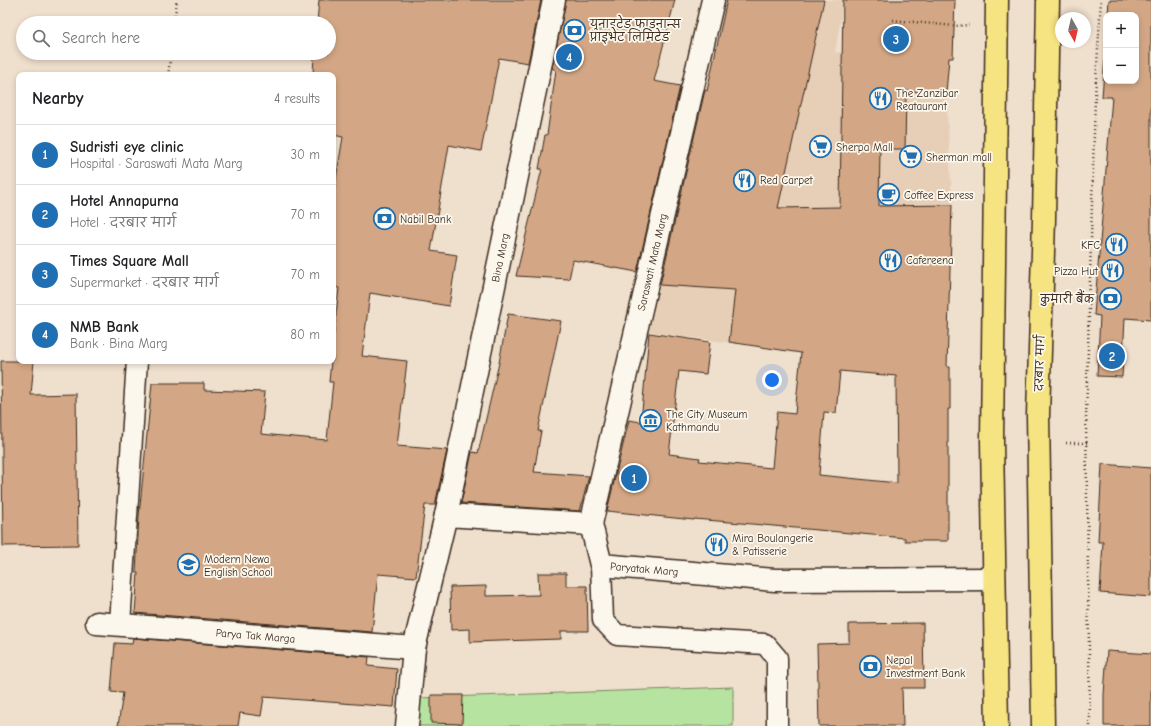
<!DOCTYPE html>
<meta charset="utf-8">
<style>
:root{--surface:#fff;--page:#f2f2f2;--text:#202124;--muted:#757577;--line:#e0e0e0;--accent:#1f6fb2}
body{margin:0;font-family:"Comic Neue","Playpen Sans Deva",sans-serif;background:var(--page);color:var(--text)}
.controls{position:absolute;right:12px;top:12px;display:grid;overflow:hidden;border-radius:8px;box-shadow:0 2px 6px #0003}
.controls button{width:36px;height:36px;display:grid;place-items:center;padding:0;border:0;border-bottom:1px solid var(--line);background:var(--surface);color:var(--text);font:20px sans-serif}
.compass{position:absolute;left:1055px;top:12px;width:36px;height:36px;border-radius:50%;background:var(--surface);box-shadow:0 2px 6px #0003;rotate:172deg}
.you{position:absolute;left:772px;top:380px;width:14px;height:14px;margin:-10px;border:3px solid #fff;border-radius:50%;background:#1a73e8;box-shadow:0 0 0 6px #1a73e833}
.badge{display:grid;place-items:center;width:26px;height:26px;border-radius:50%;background:var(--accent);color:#fff;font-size:13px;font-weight:700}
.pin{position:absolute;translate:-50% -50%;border:2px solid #fff;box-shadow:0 1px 4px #0006}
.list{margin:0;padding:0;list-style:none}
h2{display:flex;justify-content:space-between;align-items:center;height:52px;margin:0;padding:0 16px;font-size:17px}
h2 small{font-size:13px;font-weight:400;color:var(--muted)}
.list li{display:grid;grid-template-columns:26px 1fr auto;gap:12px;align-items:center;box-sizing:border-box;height:60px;padding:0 16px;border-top:1px solid var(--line)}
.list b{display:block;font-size:15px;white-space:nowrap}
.list p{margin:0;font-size:13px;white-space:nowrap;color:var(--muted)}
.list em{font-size:13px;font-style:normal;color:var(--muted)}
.icon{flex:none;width:22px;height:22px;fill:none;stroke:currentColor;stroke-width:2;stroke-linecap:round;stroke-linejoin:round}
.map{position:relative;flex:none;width:1151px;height:726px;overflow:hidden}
.search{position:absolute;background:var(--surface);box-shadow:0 2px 6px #0003;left:16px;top:16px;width:320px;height:44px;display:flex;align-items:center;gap:10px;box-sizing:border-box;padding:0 14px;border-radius:22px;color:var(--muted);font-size:15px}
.panel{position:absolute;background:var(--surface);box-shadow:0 2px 6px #0003;left:16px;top:72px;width:320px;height:292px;border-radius:8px}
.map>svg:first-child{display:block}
</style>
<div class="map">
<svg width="1151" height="726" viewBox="0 0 1151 726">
<rect width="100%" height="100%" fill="#efdfcd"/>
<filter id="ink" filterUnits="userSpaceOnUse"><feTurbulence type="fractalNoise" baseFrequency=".025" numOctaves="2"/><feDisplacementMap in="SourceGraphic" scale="8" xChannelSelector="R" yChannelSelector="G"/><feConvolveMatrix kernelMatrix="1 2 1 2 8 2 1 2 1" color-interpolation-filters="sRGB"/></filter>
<g filter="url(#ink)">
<path fill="#e7ceb7" d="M727,0h117l-9,52 112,5 -1,33 6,115 -3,92 -181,-8 -5,58 -114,-15z"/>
<path fill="#b7e3a1" stroke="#798660" d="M733,687v39h-319l5,-28z"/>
<path fill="#d3a785" stroke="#3b2a1e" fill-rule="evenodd" d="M319,0h222l-13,63 -29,-5 -18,93 -32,-6 -18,106 26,4 -8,51 -79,-13 -8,63 45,5 -10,85 50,4 -12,55h-10l-9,72 -38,-3 -6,58 -237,-19 3,-40h-2l3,-57 13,-133h52v7l61,2 -4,42 66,6 6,-58h-4l2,-21h2v-20l6,-53 -6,-1v-90l10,-60 -10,-2v-60h-20l1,-22h15v-30h-12z
M566,0h109l-21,81 26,5 -43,186 -64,-12 -4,19 -53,-3 26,-107h-3l6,-34h2l9,-65 -4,-2z
M727,0h97l-46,208 62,-1 3,-207h112l-2,58h-4l-3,35 -40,-2 -1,58h-25l-1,57 73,-1 -5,162h3v42h-2v132h-43v-3l-175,-16 -36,-3v1l-87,-9 22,-91 12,2 8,-89 61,9 -4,32 -27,-3 -10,83 31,4 -1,3 73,7 5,-56 18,2 6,-61 -72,-11 6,-52 -75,-5 45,-195 2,1zM840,371l56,5 1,107 -78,-8 5,-63 12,1z
M1109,0h42v320l-26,-2 -3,59 -25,-1 3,-60 -6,-1 18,-218h-10l4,-52v36h30v-66h-28z
M508,314l53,7 -23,110h3l-7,41 55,4 -9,35 -119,-8 11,-51 6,1 21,-90z
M1,361h33l-3,34 45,-1 2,151 -75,1z
M1102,464l49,4v129l-51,-4 3,-51h-5z
M538,573h28v13h21l1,45h-27v8l-91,3v-13l-19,1 -1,-43 36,-1v10l53,-1z
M923,623l1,65h-22l1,38h-84l-2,-82 32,-1v-19z
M133,638l236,19 -1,9 29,3 -3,38 -130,-10 -3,19 -21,-3 -2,13h-120l5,-33 -12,-1 4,-49 17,1z
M1107,651l44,3v72h-47v-31z
M431,695h32l-1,29 -31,-1z"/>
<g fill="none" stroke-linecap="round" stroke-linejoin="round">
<defs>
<path id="lane" d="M601,565l2,55 14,15 148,9 12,14v68
M120,624l17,-263"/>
<g id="street">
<path id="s1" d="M446,515l108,-515"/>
<path id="s2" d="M591,524l122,-524"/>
<path id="s3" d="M97,623l317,25"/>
<path id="s4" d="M407,726l7,-78 32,-133 145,9 10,41 174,15 219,-1"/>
</g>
<path id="primary" d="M997,726l-5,-285 5,-441
M1043,726l-5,-311 6,-196 4,-219"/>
</defs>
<use href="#lane" stroke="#3b2a1e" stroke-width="23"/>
<use href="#street" stroke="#3b2a1e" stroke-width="25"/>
<use href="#primary" stroke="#3b2a1e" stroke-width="25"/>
<path stroke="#3b2a1e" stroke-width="2.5" stroke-dasharray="1 3" stroke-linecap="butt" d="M893,20l61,6 15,-1
M174,23l3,-23
M168,75l3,-22
M1066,443h21
M1090,726l-4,-307 9,-322 6,-97"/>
<use href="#lane" stroke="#fbf7ec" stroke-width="20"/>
<use href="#street" stroke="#fbf7ec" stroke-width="22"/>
<use href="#primary" stroke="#f6e381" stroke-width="22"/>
</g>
</g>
<defs>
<symbol id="bank-ring" viewBox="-11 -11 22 22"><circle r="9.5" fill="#fbf7ec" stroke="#1f6fb2" stroke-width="1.5"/><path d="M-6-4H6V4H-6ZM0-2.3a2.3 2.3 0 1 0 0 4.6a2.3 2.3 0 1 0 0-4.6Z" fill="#1f6fb2"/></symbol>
<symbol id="restaurant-ring" viewBox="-11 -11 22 22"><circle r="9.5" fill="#fbf7ec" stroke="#1f6fb2" stroke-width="1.5"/><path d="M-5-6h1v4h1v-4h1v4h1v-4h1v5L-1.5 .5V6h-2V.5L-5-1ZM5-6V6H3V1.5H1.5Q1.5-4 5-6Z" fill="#1f6fb2"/></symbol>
<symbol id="supermarket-ring" viewBox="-11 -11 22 22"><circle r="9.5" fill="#fbf7ec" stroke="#1f6fb2" stroke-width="1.5"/><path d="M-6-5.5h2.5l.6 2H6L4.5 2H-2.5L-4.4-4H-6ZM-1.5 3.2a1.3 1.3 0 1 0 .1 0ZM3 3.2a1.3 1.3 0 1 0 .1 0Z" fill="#1f6fb2"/></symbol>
<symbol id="cafe-ring" viewBox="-11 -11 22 22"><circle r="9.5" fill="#fbf7ec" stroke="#1f6fb2" stroke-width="1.5"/><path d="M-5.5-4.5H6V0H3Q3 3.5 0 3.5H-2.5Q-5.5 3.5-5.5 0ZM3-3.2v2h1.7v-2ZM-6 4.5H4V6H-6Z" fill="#1f6fb2"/></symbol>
<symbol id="museum-ring" viewBox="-11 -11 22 22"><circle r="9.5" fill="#fbf7ec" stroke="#1f6fb2" stroke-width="1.5"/><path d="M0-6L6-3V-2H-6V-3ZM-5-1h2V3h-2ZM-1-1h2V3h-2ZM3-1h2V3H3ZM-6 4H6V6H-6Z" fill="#1f6fb2"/></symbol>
<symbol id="school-ring" viewBox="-11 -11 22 22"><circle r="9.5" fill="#fbf7ec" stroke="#1f6fb2" stroke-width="1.5"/><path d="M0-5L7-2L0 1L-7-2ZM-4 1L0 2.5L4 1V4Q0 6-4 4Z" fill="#1f6fb2"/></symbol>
</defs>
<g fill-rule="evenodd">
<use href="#bank-ring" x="562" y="18" width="25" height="25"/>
<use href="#restaurant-ring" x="868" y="86" width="25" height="25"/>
<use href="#supermarket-ring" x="808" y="134" width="25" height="25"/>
<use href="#supermarket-ring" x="898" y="144" width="25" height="25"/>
<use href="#restaurant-ring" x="732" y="168" width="25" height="25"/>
<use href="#cafe-ring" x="876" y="182" width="25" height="25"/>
<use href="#bank-ring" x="372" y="206" width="25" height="25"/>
<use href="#restaurant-ring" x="1104" y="232" width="25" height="25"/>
<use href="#restaurant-ring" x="878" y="248" width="25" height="25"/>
<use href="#restaurant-ring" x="1100" y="258" width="25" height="25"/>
<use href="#bank-ring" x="1098" y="286" width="25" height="25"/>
<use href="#museum-ring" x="638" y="408" width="25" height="25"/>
<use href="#restaurant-ring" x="704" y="532" width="25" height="25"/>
<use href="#school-ring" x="176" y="552" width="25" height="25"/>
<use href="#bank-ring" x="858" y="654" width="25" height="25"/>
</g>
<g text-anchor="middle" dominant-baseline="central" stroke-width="3.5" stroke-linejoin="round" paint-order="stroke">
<g font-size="11" fill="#3b2a1e" stroke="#fbf7ec" text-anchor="start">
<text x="590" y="24">युनाइटेड फाइनान्स<tspan x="590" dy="13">प्राइभेट लिमिटेड</tspan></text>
<text x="896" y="93">The Zanzibar<tspan x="896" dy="13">Reataurant</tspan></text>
<text x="836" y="147">Sherpa Mall</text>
<text x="926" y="157">Sherman mall</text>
<text x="760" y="180">Red Carpet</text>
<text x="904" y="195">Coffee Express</text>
<text x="400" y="219">Nabil Bank</text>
<text x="1100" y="245" text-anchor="end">KFC</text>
<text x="906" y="260">Cafereena</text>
<text x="1098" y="271" text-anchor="end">Pizza Hut</text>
<text x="1094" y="299" text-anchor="end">कुमारी बैंक</text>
<text x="666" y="414">The City Museum<tspan x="666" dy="13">Kathmandu</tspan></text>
<text x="732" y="538">Mira Boulangerie<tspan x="732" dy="13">&amp; Patisserie</tspan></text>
<text x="204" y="559">Modern Newa<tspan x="204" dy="13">English School</tspan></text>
<text x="886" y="660">Nepal<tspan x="886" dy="13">Investment Bank</tspan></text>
</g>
<g font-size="11" fill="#3b2a1e" stroke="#fbf7ec">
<text stroke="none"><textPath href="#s1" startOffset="263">Bina Marg</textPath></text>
<text stroke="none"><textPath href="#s2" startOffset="269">Saraswati Mata Marg</textPath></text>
<text transform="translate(1040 363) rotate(-88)">दरबार मार्ग</text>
<text stroke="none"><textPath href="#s4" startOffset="446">Paryatak Marg</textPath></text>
<text stroke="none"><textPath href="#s3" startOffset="159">Parya Tak Marga</textPath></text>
</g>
</g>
</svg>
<div class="controls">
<button>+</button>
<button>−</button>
</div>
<svg class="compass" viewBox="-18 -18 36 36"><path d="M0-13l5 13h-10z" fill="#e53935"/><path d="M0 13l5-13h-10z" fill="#757577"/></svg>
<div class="you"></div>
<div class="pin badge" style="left:634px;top:478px">1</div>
<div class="pin badge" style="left:1112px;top:356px">2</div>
<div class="pin badge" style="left:896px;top:39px">3</div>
<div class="pin badge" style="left:569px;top:57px">4</div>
<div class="search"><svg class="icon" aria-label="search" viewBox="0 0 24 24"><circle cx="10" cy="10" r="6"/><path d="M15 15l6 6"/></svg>Search here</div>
<section class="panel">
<h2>Nearby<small>4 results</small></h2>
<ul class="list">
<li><span class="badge">1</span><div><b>Sudristi eye clinic</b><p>Hospital · Saraswati Mata Marg</p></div><em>30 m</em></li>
<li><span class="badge">2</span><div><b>Hotel Annapurna</b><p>Hotel · दरबार मार्ग</p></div><em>70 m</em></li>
<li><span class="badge">3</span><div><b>Times Square Mall</b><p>Supermarket · दरबार मार्ग</p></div><em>70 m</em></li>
<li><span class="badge">4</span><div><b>NMB Bank</b><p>Bank · Bina Marg</p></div><em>80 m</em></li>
</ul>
</section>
</div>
